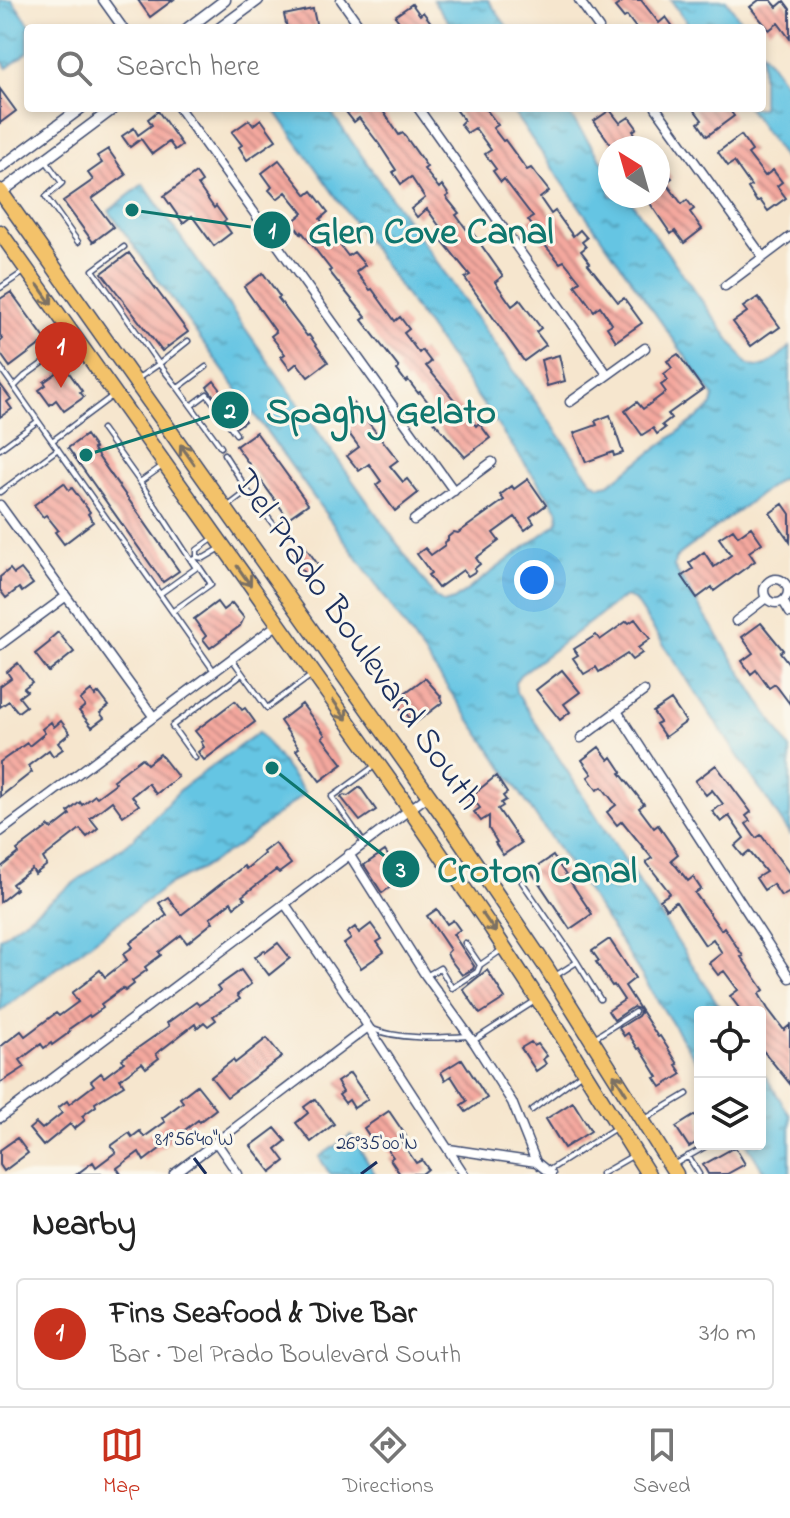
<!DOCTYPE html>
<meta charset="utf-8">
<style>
:root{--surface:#fff;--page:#f2f2f2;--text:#222;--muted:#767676;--line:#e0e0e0;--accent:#c8321e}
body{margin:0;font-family:"Indie Flower",sans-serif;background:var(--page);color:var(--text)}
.controls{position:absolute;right:24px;bottom:24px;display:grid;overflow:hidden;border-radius:8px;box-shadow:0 4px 12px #0003}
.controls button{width:72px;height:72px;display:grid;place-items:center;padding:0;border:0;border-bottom:2px solid var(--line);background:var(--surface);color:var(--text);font:40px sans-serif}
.compass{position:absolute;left:598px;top:136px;width:72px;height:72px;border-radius:50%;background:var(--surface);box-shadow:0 4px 12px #0003;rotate:323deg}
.you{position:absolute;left:534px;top:580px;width:28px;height:28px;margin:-20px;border:6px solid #fff;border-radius:50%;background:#1a73e8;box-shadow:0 0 0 12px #1a73e833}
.badge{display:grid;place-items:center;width:52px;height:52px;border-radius:50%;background:var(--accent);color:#fff;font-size:26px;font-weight:700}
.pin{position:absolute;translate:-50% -66px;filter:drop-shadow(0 2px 4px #0008)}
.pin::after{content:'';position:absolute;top:42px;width:28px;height:24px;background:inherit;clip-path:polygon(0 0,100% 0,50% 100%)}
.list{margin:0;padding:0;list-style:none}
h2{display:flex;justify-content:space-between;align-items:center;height:104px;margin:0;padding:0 32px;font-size:34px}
h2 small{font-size:26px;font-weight:400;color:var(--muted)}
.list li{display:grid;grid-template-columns:52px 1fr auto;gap:24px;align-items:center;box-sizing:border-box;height:112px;margin:0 16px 16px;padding:0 16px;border:2px solid var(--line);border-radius:8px}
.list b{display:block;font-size:30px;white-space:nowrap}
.list p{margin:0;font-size:26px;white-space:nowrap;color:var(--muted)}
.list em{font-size:26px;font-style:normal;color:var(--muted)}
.icon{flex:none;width:44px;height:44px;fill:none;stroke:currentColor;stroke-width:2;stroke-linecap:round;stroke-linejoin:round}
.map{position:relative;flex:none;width:790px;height:1174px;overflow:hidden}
.search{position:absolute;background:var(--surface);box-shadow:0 4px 12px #0003;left:24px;right:24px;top:24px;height:88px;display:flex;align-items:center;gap:20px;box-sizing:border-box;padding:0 28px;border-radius:8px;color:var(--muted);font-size:30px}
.sheet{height:232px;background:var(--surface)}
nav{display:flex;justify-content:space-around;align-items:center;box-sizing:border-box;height:112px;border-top:2px solid var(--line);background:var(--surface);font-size:22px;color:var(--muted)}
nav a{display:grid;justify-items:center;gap:4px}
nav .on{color:var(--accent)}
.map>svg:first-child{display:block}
</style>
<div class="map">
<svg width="790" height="1174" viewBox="0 0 790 1174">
<defs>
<pattern id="water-ripples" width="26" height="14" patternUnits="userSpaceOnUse" patternTransform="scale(2)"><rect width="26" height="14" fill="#65c5e3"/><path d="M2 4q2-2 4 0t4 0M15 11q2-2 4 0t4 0" fill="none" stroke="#52a0bb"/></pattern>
<pattern id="building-back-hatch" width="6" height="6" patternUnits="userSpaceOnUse" patternTransform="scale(2)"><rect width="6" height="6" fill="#f4a89e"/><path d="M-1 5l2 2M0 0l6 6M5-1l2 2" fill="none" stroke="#c58984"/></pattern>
</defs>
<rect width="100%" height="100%" fill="#fbf7ec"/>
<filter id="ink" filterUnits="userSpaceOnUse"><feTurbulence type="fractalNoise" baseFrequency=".0125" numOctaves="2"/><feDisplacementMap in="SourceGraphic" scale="16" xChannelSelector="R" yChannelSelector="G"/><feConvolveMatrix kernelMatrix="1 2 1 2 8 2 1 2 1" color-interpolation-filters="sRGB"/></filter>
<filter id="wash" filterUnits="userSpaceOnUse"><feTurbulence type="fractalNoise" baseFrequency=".006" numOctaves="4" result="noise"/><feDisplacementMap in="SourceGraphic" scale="32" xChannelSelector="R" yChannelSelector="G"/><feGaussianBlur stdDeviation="1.8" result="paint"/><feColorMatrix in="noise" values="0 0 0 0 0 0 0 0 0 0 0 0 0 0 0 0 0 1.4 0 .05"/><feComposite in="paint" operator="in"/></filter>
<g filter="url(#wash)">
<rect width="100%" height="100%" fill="#f6e6ce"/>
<path fill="url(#water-ripples)" stroke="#407aa0" stroke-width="2" d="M0,0h12l20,28h-4v24l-21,16 -7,-10z
M433,0h55l20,28h-55z
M671,0h55l20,28h-55z
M762,51l28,39v77l-42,-59h14z
M273,108h55l263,372 8,6 10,-2 100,-75 3,-4 2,-8 -204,-289h55l45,64v24h17l120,168c16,10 30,-7 43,-17v132l-6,-1 -5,2 -100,75 -4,4 -1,8 116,182v85l-156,-234 -9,-3 -4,2 -101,76 -5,7 1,10 207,320h-23v55l-95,-149 -110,-162 -125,-180 -261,-365 34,-27 292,413 9,6 10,-3 101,-75 3,-4 1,-9z
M259,732l46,61 -69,54 -35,22 -33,16 -168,126v-73l133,-99 49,-51z
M760,1068l30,47v59h-25l-18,-30h13z
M351,1135l24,39h-45l-11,-17z"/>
<g id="blocks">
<path fill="url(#building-back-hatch)" d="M138,0h35l-23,17z
M625,0h16l18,23 7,-6 8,11h-38l-9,-12 -3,2 -9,-11z
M759,0h12l6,7 7,-6 6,8v30l-12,-16 -9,7 -19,-23z
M412,4l8,11 3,-3 12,16h-31l-9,-12z
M313,9l4,19h-30l-3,-13z
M0,89l16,22 -16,12z
M343,108h38l18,27 4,-2 24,34 -3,2 15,19 3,-3 7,10 -3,2 13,16 -3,2 14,19 2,-2 31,44 -8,6 17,24 8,-6 21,28 -5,4 10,13 -22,16 -59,-83 5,-3 -30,-37 5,-4 -18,-25 -10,8 -6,-8 14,-11 -14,-21 -10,7 -8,-12 3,-2 -17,-26 -20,-26 -5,4z
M455,108h30l13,17 -5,3 10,13 2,-1 22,30 4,-2 18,23 -9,7 11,16 4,-3 18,25 7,-6 7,8 -5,4 4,5 -5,4 9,12 -2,1 30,38 6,-4 18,25 -26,18 -9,-14 5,-3 -12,-18 -6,5 -19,-26 5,-4 -16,-20 -4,2 -22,-26 2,-1 -12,-16 5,-3 -29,-38 -3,3 -8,-11 3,-2 -11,-15 6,-4 -16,-22 -8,5 -7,-9 4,-4z
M693,108h35l6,8 -27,20 -9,-13 4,-3z
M610,110l10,13 9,-6 8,11 -4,3 12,17h-18l-6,-8 -9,6 -18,-25z
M158,111l24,34 -7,5 -6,-8 -17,12 -11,-15 -11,8 -8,-11 12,-8 4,7 14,-10 -4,-6z
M261,119l15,21 -29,20 -8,-13 3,-2 -10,-13 17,-12 4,5z
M741,135l11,16 -4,3 17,22 8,-6 9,12 -5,4 9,12 -18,13 -8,-11 -3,2 -9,-14 3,-2 -17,-24 -6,4 -10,-14z
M108,149l18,26 -34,24 21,28 -20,15 -30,-41 30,-21 -5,-7 14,-10 -5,-7z
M279,160l28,35 5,-4 16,21 -8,7 28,37 6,-4 11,13 -9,7 14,18 2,-1 23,32 5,-4 9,12 -5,4 15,20 3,-3 9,12 -5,4 50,60 3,-3 11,15 -25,19 -35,-40 6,-5 -16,-20 -2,1 -10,-13 -2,2 -9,-12 2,-2 -37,-48 4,-3 -37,-46 2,-1 -29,-38 -1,2 -9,-12 11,-9 -17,-21 -9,7 -8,-9 3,-3 -10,-14z
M658,160l14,18 -6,5 16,21 5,-4 7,9 -4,3 12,17 -18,14 -9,-12 -4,3 -26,-38h13z
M196,173l6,9 -4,3 16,23 2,-2 10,14 -3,2 8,11 -17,13 -22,-30 -9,7 -19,-27z
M129,253l59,79 -26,19 -60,-78z
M263,273l17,24 -2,1 29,38 2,-1 19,27 -20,15 -11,-14 -7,6 -9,-12 4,-3 -14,-18 5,-4 -32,-45z
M11,292l35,48 -36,27 -10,-14v-11l3,-3 -3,-4v-36z
M758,297l22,30 -7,5 -1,-1 -21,15 -18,-24 14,-10 -4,-5z
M678,354l25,35 -35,25 3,4 -9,7 3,3 -8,6 -4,-6 -11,7 -17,-24 12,-9 6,7 23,-17 -5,-7 7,-5 -4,-6 8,-6 -5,-7z
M559,355l6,26 -18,5 -6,-26z
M65,367l17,24 -2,1 4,5 -20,14 -8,-11 -6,5 -11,-15 7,-5 -2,-3z
M214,381l31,40 -8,6 -30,-40z
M0,384l11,15 -4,3 5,7 -12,8z
M353,403l45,57 -8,6 13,16 4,-3 11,14 -23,18 -19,-26 5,-4 -12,-17 -10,7 -12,-15 12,-9 -17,-23 3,-3 -5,-8z
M610,415l13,38 -9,3 -1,-4 -27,10 -12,-29 23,-8 -2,-4z
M256,432l52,72 -20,14 -52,-72z
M86,435l9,13 -2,1 86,122 -16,11 -95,-134z
M528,479l18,26 -16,12 4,6 -9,7 -10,-13 -22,16 6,8 -23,17 4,6 -6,5 2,2 -8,5 -5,-6 -25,18 -10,-13 3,-2 -14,-19 8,-6 6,7 14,-10 -1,-2 4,-3v-3l6,-5 4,1 46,-33 -4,-5 12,-9 2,3z
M64,483l5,7 3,-2 18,24 -2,2 5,8 -29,22 -9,-12 3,-2 -12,-15 -3,2 -9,-12z
M783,504l7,10v28l-20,-29z
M751,527l11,16 -13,9 6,9 -41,30 -2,-4 -15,11 -15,-22 11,-7 -4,-6 15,-11 10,15 17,-12 -12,-17 14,-9 5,7z
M302,542l17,24 -13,10 -17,-25z
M10,569l4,5 7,-5 12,15 -11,8 -3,-4 -13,10 -6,-8v-13z
M217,602l6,8 9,-7 12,15 -4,8 -30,22 -7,-9 3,-3 -12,-17z
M635,619l15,20 -12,9 4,5 -10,7 -5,-6 -28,18 -3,-5 -12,7 -11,-16 5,-3 -4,-6 22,-14 4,5 27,-19 2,2z
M761,623l22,27 -3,2 10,13v39l-15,-20 -6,4 -13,-18 -5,4 -9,-13 11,-8 -11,-16z
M58,632l16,20 -25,20 -14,-18 15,-12 -1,-2z
M18,663l14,19 -8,6 3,3 -8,6 7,9 -8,6 -9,-11 -9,6v-21l11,-8 -4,-6z
M562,670l18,22 -16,12 6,8 -10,8 -24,-30z
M425,678l16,18 -1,1 3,5 -28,21 -1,-3 -2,1 -8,-10 -1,1 -9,-11z
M91,691l4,5 4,-3 10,13 -9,7 4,5 -12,9 -13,-16 6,-5 -5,-6z
M671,700l15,22 -21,15 -9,-13 4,-2 -7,-10z
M235,701l7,9 3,-2 10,14 -51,38 -6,-8 6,-5 -3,-5 2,-1 -8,-10z
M302,704l23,31 -3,2 21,27 -23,17 -24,-31 3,-2 -19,-27z
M61,721l9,12 -12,10 5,6 -10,7 -4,-6 -21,16 4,6 -32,25v-35l27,-19 2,3 16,-13 -3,-4 9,-7 3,5z
M599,747l10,13 3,-3 10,15 -2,1 24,31 -5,4 15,20 4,-3 20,29 -7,6 17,21 5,-4 8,12 -6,4 26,37 3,-3 19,29 -2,1 23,33 -5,4 9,15 16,21 6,-5v59l-30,-37v-35h-18l-12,-16 8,-6 -14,-19 -6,4 -9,-12 13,-10 -9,-14 -8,6 -29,-43 -10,7 -6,-9 10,-7 -24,-31 6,-4 -30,-37 -5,4 -10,-13 9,-7 -14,-18 -5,3 -9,-13 4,-3 -10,-14z
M160,754l18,23 -22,17 -8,-11 -16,13 7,9 -16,11 -11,-15 -22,17 8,10 -11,9 -7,-8 -37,29 4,7 -12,9 -3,-5 -20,15 4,5 -16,13v-34l19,-15 -2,-3 32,-24 3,3 18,-14 -2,-3 12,-10 2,3 13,-10 2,2 19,-14 -3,-3 29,-22 5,6z
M716,765l35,47 -5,4 4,5 -4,3 10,14 5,-3 29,39v17l-9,5 -8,-12 -9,6 -8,-12 10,-6 -17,-21 -6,5 -8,-10 9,-8 -15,-22 -8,6 -9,-11 11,-7 -11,-14 -6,5 -11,-14z
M496,776l11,17 -4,3 3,4 -5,3 2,3 -5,3 23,34 -18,12 -8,-12 2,-1 -8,-13v-13l-8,5 -7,-9 6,-4 -9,-12z
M360,787l16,23 -16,11 -19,-24 3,-2 4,1z
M275,843l16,21 -12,9 -3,-3 -34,26 3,3 -11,8 -3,-5 -21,16 3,4 -26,21 -6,-8 -22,17 2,3 -16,12 2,3 -15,11 2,3 -9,7 -2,-3 -22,16 2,4 -13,9 -1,-2 -20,14 1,3 -18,13 -1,-2 -7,5 -3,-4 -21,16 5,7 -25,16v-36l21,-16 4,5 31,-23 3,3 19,-14 -6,-9 20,-15 -1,-1 9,-7 5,7 22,-17 -4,-6 10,-7 -3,-4 37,-28 -8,-12 9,-6 13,18 63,-49 2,3 18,-15 -1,-2z
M385,851l18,27 -21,15 -18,-28z
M553,856l39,58 -22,15 -39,-58z
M437,909l10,15 6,-4 7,10 -7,4 21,32 -1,3 -11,6 -13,-17 -2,-5 3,-3 -23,-34z
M371,924l11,15 -5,3 7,10 -23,16 -17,-24 7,-5 -4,-6 8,-6 4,6z
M608,940h2l25,38 -10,8 33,51 2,-1 18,28 -2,1 6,9 -21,13 -6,-9 3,-1 -18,-29 -2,1 -10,-16 -4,3 -5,-8 19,-12 2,-3 -1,-4 -6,-2 -19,13 -6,-9 16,-11 -10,-15 -2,1 -16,-24 3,-1 -7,-10z
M278,943l12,15 -21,17 -14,-18 9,-7 2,2z
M241,970l10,14 -14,11 3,4 -27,17 3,4 -8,6 -4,-4 -7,6 -2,-4 -39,30 3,4 -13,10 -4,-5 -22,16 4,6 -29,18 1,3 -14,10 3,4 -11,9 -4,-5 -27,22 -14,-17 7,-6 6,6 20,-16 -4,-5 9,-7 2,3 25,-19 -3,-4 10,-8 3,4 20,-15 -2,-3 47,-33 -2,-3 29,-21 3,3 21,-14 -3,-4z
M487,970l18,28 -25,16 -17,-25z
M267,1038l15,19 -55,40 -16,-20 22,-17 2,3z
M531,1042l3,4 4,-2 9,12 -4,3 3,5 -10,7 -15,-23z
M462,1059l25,39 -21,14 -5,-7 6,-4 -16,-25 -6,4 -4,-8z
M350,1073l18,26 -14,9 -5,-8 -4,3 -6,-8 4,-3 -6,-10z
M197,1085l19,24 -17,13 -1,-2 -54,41 -5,-9 -22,16 4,6h-44l16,-12 3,5 20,-15 -5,-6 18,-13 3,4 8,-6 4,6 21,-15 -3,-4 21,-16 -3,-4z
M315,1099l19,25 -23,18 -15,-19 12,-10 -4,-6z
M573,1102l18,29 -27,17 -18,-29z
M389,1111l17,25 -6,4 16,23 6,-3 6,9 -6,5h-22l-10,-15 3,-2 -15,-21 -6,4 -8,-12z
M700,1112v28l-11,7 -13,-20z
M275,1128l11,13 -10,8 9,12 -14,11 -20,-26z
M17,1138l11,15 -24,18 -4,-6v-15z
M735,1147l10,17 -18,10h-19l-5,-9z"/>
</g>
</g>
<g filter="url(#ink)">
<use href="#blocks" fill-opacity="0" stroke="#3c4a6f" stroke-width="2"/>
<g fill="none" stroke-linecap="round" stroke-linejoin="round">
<defs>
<path id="service" d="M46,161l16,22 -16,14 32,45
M124,247l-31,23 66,94 -22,15
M0,288l24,-16
M188,341l-29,23 19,24 28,-21
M0,367l214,304
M14,387l11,-11 47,-34
M178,388l43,59
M191,406l16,-12 29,40
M102,429l38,53 56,86 -35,25
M52,441l59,-44
M0,449l38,-28
M224,454l24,37
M140,482l21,-15
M0,492l58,-43
M227,507l21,-16 25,33
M214,538l-17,12v7l7,1 17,-10
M173,611l38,-27 -17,-25
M232,659l35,49 45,-33
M195,758l-23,-32 70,-52
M364,843l-32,-46 44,-32
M522,882l55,80
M465,943l15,22 23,-16
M426,976l14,-8 12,20 25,-16 3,-7
M555,976l22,-14 23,37
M370,1028c28,12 68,10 98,8
M594,1038l41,-26
M473,1041l62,-40
M532,1110l50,-37
M645,1119l42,-25
M688,1156l11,18
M673,1165l37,-21
M548,1171l69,-44
M601,1174l33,-19"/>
<path id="minor" d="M103,0l20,28
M341,0l20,28
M579,0l20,28
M179,108l275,383
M418,108l189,266
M656,108l107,149
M725,286l65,-49
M570,402l75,-54
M0,505l153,211
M414,520l78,-58
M764 591a12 12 0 1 1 24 0a12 12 0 1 1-24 0Z
M783,601l7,12
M736,621l30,-23
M0,645l65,-48
M617,711l173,267
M581,738l63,-47
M0,832l278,-208
M349,854l77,122 49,68 37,58 24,60
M285,904l71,104 108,166
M0,1118l429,-323
M216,1142l22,32
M449,1149l87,13 15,12
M174,1174l194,-147"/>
<path id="tertiary" d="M188,28l37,-28
M220,28l38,-28
M0,168l81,-60
M0,193l114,-85"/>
<path id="primary" d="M0,191l449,633 97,143 130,207
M0,232l395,556 97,141 70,107 86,138"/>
</defs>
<use href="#service" stroke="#3c4a6f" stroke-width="7"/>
<use href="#minor" stroke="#3c4a6f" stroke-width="11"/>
<use href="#tertiary" stroke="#3c4a6f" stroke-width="13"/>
<use href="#primary" stroke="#3c4a6f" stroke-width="17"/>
<use href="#service" stroke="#fff" stroke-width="4"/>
<use href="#minor" stroke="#fff" stroke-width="8"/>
<use href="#tertiary" stroke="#fff" stroke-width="10"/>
<use href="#primary" stroke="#f3c26a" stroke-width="14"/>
</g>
<defs><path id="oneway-shaft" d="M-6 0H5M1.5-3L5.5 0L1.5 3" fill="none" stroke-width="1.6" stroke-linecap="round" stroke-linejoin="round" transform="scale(2)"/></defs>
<g stroke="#7c7163">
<use href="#oneway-shaft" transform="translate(45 295) rotate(55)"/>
<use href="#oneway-shaft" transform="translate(187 454) rotate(-125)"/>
<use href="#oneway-shaft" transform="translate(244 576) rotate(55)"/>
<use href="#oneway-shaft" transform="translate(340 710) rotate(55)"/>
<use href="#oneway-shaft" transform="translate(489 923) rotate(55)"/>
<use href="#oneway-shaft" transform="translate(620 1084) rotate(-122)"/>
</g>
</g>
<path fill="none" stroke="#1b2f5e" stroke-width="3" d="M194,1158l12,16M361,1174l16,-12"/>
<g text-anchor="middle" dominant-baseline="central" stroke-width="6" stroke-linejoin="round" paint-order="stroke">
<g font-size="36" fill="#1b2f5e" stroke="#fbf7ec">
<text transform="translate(356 641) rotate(55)">Del Prado Boulevard South</text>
</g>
</g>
<g font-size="20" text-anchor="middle" fill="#1b2f5e" stroke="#fbf7ec" stroke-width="6" stroke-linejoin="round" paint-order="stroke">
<text x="194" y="1145">81°56'40"W</text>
<text x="377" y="1149">26°35'00"N</text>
</g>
<path fill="none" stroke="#0f766e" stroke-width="3" d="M132 210L272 230M86 455L230 410M272 768L401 869"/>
<g fill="#0f766e" stroke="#fbf7ec" stroke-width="3">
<circle cx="132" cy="210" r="8"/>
<circle cx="86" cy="455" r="8"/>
<circle cx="272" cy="768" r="8"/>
<circle cx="272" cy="230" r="20"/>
<circle cx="230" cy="410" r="20"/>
<circle cx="401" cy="869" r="20"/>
</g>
<g font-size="24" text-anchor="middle" font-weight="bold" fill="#fff">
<text x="272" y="238">1</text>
<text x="230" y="418">2</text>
<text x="401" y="877">3</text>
</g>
<g font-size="38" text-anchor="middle" font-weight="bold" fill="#0f766e" stroke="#fbf7ec" stroke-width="6" stroke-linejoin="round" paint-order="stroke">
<text x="431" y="243">Glen Cove Canal</text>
<text x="381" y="423">Spaghy Gelato</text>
<text x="537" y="882">Croton Canal</text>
</g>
</svg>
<div class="controls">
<button><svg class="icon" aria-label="locate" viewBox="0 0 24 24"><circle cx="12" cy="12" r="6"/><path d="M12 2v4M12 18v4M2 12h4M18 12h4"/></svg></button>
<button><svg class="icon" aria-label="layers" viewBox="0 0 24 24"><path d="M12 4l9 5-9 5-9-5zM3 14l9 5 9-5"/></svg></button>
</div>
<svg class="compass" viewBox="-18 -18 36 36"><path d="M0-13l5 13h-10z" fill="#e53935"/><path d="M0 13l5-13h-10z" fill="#767676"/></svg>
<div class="you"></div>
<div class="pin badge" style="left:61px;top:388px">1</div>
<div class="search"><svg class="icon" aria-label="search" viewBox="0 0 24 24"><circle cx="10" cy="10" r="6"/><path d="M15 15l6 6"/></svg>Search here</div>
</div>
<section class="sheet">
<h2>Nearby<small></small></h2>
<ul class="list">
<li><span class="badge">1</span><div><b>Fins Seafood &amp; Dive Bar</b><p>Bar · Del Prado Boulevard South</p></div><em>310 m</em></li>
</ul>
</section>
<nav>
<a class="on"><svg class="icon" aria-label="map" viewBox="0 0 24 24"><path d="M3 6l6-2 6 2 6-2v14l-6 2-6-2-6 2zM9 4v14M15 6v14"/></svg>Map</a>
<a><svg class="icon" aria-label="directions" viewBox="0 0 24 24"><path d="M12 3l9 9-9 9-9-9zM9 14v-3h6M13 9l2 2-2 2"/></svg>Directions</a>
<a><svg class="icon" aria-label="saved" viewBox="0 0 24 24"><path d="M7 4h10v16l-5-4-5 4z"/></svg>Saved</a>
</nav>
